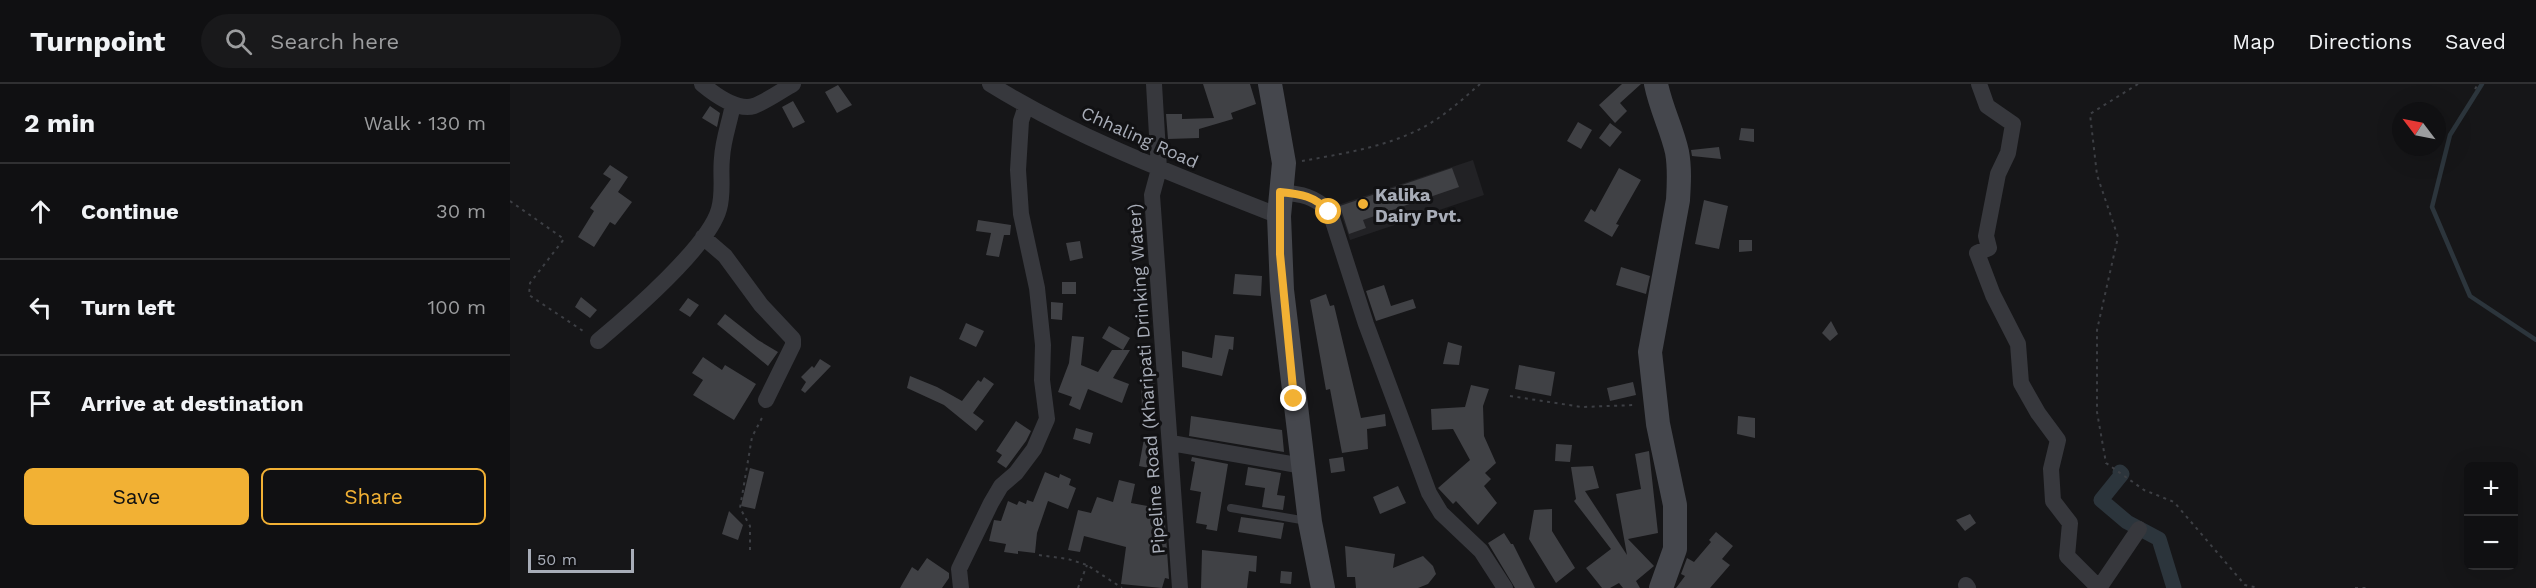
<!DOCTYPE html>
<meta charset="utf-8">
<style>
:root{--surface:#101012;--page:#19191b;--text:#f1f3f6;--muted:#9c9d9f;--line:#303032;--accent:#f2b134}
body{margin:0;font-family:"Work Sans",sans-serif;background:var(--page);color:var(--text)}
.controls{position:absolute;right:18px;bottom:18px;display:grid;overflow:hidden;border-radius:9px;box-shadow:0 6px 24px #0002}
.controls button{width:54px;height:54px;display:grid;place-items:center;padding:0;border:0;border-bottom:2px solid var(--line);background:var(--surface);color:var(--text);font:30px sans-serif}
.compass{position:absolute;left:1882px;top:18px;width:54px;height:54px;border-radius:50%;background:var(--surface);box-shadow:0 6px 24px #0002;rotate:302deg}
.scale{position:absolute;left:18px;bottom:15px;width:106px;box-sizing:border-box;padding-left:6px;border:3px solid #a8adb8;border-top:0;font-size:16px;line-height:21px;white-space:nowrap;color:#a8adb8;-webkit-text-stroke:4px #111113;paint-order:stroke}
.stop{position:absolute;width:18px;height:18px;margin:-14px;border:4px solid #f2b134;border-radius:50%;background:#fff}
.stop.end{background:#f2b134;border-color:#fff;box-shadow:0 2px 6px #0008}
.list{margin:0;padding:0;list-style:none}
h2{display:flex;justify-content:space-between;align-items:center;height:78px;margin:0;padding:0 24px;font-size:26px}
h2 small{font-size:20px;font-weight:400;color:var(--muted)}
.list li{display:grid;grid-template-columns:39px 1fr auto;gap:18px;align-items:center;box-sizing:border-box;height:96px;padding:0 24px;border-top:2px solid var(--line)}
.list b{display:block;font-size:22px;white-space:nowrap}
.list em{font-size:20px;font-style:normal;color:var(--muted)}
.actions{display:flex;gap:12px;padding:18px 24px}
.actions a{flex:1;padding:14px 0;border:2px solid var(--accent);border-radius:9px;text-align:center;font-size:21px;color:var(--accent)}
.actions .main{background:var(--accent);color:#111}
.icon{flex:none;width:33px;height:33px;fill:none;stroke:currentColor;stroke-width:2;stroke-linecap:round;stroke-linejoin:round}
.map{position:relative;flex:none;width:2026px;height:504px;overflow:hidden}
header{display:flex;align-items:center;gap:36px;box-sizing:border-box;height:84px;padding:0 30px;background:var(--surface);border-bottom:2px solid var(--line)}
header strong{font-size:28px}
nav{display:flex;gap:33px;margin-inline-start:auto;font-size:21px}
.search{width:420px;height:54px;background:var(--page);display:flex;align-items:center;gap:15px;box-sizing:border-box;padding:0 21px;border-radius:33px;color:var(--muted);font-size:22px}
main{display:flex}
aside{flex:1;background:var(--surface)}
.map>svg:first-child{display:block}
</style>
<header>
<strong>Turnpoint</strong>
<div class="search"><svg class="icon" aria-label="search" viewBox="0 0 24 24"><circle cx="10" cy="10" r="6"/><path d="M15 15l6 6"/></svg>Search here</div>
<nav><a>Map</a><a>Directions</a><a>Saved</a></nav>
</header>
<main>
<aside>
<h2>2 min<small>Walk · 130 m</small></h2>
<ul class="list">
<li><svg class="icon" aria-label="ahead" viewBox="0 0 24 24"><path d="M12 20V5M6 11l6-6 6 6"/></svg><div><b>Continue</b></div><em>30 m</em></li>
<li><svg class="icon" aria-label="left" viewBox="0 0 24 24"><path d="M17 20v-9H6M10 6l-5 5 5 5"/></svg><div><b>Turn left</b></div><em>100 m</em></li>
<li><svg class="icon" aria-label="arrive" viewBox="0 0 24 24"><path d="M6 21V4h12l-3 4 3 4H6"/></svg><div><b>Arrive at destination</b></div></li>
</ul>
<div class="actions"><a class="main">Save</a><a>Share</a></div>
</aside>
<div class="map">
<svg width="2026" height="504" viewBox="0 0 2026 504">
<rect width="100%" height="100%" fill="#161618"/>
<path fill="#222225" d="M963,76l11,35 -134,45 -12,-35z"/>
<g fill="none" stroke-linecap="round" stroke-linejoin="round">
<path stroke="#2c353c" stroke-width="4.5" d="M1972,0l-32,51 -18,72 38,89 66,44"/>
<path stroke="#2c353c" stroke-width="15" d="M1610,388l2,2 -21,26 26,22 32,17 15,49"/>
</g>
<path fill="#404145" d="M693,0h47l6,20 -25,9 2,6 -34,10v9l-31,1 -2,-25h16v5l32,-1z
M1112,0h19l-21,19 7,8 -12,12 -16,-18z
M328,1l14,20 -15,8 -12,-21z
M283,17l12,21 -12,6 -11,-21z
M200,22l10,7 -3,14 -15,-9z
M1068,38l14,8 -11,19 -14,-8z
M1100,39l12,9 -12,15 -11,-9z
M1231,44l13,1v13l-15,-2z
M1209,63l2,12 -29,-3 -1,-6z
M100,81l18,12 -10,15 14,10 -17,23 -5,-3 -16,25 -16,-10 16,-26 -4,-3 21,-29 -8,-5z
M942,84l7,19 -96,33 3,8 -17,6 -9,-28z
M1109,84l22,12 -25,44 3,1 -7,12 -28,-16 7,-12 4,3z
M1194,116l24,6 -9,43 -24,-5z
M468,136l33,5 -1,10h-6l-5,22 -13,-2 5,-22 -15,-2z
M1229,156h13v11l-13,1z
M570,157l3,17 -13,3 -4,-18z
M1111,183l29,9 -4,18 -30,-9z
M725,190l27,2 -1,20 -28,-2z
M552,198h14v12h-14z
M874,201l7,21 22,-7 3,9 -40,13 -10,-30z
M816,210l4,12 4,-1 27,113 24,-4 1,12 -19,3 1,20 -26,4 -12,-64 -4,1 -16,-90z
M71,213l16,13 -7,8 -15,-11z
M178,214l11,7 -9,12 -11,-7z
M541,218l12,1 -1,17 -11,-1z
M215,230l33,26 20,12 -10,14 -51,-42z
M1321,237l7,13 -8,7 -8,-8z
M456,239l18,8 -8,16 -17,-8z
M599,242l21,12 -7,12 -21,-12z
M705,251l19,2 -1,13 -4,-1 -7,27 -40,-9v-16l30,7z
M562,252l12,1 -3,28 17,7 14,-22h18l-17,28 16,6 -7,19 -34,-14 -8,21 -11,-5 3,-8 -14,-5 11,-29z
M938,258l14,4 -3,19 -16,-1z
M642,265l4,59h-14l-2,-58z
M193,273l19,13 3,-5 31,19 -22,36 -41,-25 10,-15 -11,-7z
M310,275l11,7 -26,27 -4,-3 5,-8 -5,-5 11,-11 2,2z
M1009,281l36,7 -4,24 -36,-7z
M400,292l27,11 25,14 16,-21 3,2 3,-5 10,7 -21,29 11,8 -8,10 -32,-26 -37,-17z
M1123,298l3,13 -26,6 -3,-13z
M961,301l18,4 -6,17 1,30 12,27 -11,10 6,6 -7,7 13,17 -19,22 -22,-24 -3,3 -15,-16 32,-28 -17,-31 -21,1 -1,-21 34,-2z
M681,332l91,14 2,22 -95,-16z
M1228,332l17,2v20l-18,-4z
M506,337l15,10 -5,10 -20,27 -9,-6 5,-7 -6,-4z
M566,344l17,5 -3,11 -17,-5z
M634,355l15,2v29l-20,-4z
M1046,360l16,1 -2,17 -15,-1z
M1139,367l9,82 -30,6 26,27 -18,15 4,7h-17l-4,-5 -9,5h-8l-16,-20 25,-19 -37,-48 2,-2 -5,-32 22,-1 6,22 -14,3 42,64 -11,-61 25,-5 -6,-35z
M682,373l36,7 -11,67 -11,-2 1,-4 -11,-2 5,-31 -11,-2 5,-28 -4,-1z
M833,373l2,14 -14,2 -2,-14z
M738,383l33,6 -4,22 8,1 -2,14 -21,-3 3,-19 -20,-3z
M240,384l14,4 -9,37 -14,-3z
M535,388l14,6 1,-4 11,5 -2,6 7,3 -8,21 -20,-8 -11,32 -2,20 -17,-2v3l-14,-2 2,-8 -17,-3 5,-21 7,1 7,-20 9,4 2,-4 7,3 1,-4 6,2z
M609,396l16,4 -4,19 33,6 5,70 -4,-1 -3,10 -41,-4 5,-37 -42,-11 -4,16 -12,-2 10,-40 13,3 6,-16 16,5z
M888,402l8,17 -26,11 -7,-17z
M1042,425v22l23,37 -19,15 -27,-44 5,-29z
M219,427l14,14 -5,15 -16,-6z
M1460,430l6,9 -11,8 -9,-11z
M731,433l43,6 -3,16 -43,-7z
M1206,448l17,14 -11,13 8,6 -20,23h-34l9,-12 -4,-2 6,-16 7,4 17,-20 -2,-2z
M994,449l7,11h2l22,44h-20l-27,-45z
M835,462l50,8 -2,14 30,-12 10,10 3,8 -8,10 -10,4h-62l-1,-11h-8z
M692,466l55,6 -1,16 -7,-1 -2,17h-46z
M417,474l22,15v5l-7,10h-42l12,-21 6,4z
M771,487l11,1 -1,12 -11,-1z"/>
<g fill="none" stroke-linecap="round" stroke-linejoin="round">
<path stroke="#3d3f44" stroke-width="2" stroke-dasharray="3 4.5" stroke-linecap="butt" d="M1628,0l-48,30 7,61 21,62 -21,93v82l9,51 38,27 30,12 71,83 14,3
M1965,5l3,-5
M792,77c39,-7 84,-14 120,-33 21,-11 40,-28 58,-44
M0,117l54,38 -34,44 -1,12 57,38
M1000,312l72,11 53,-2
M240,466v-24l-10,-18 12,-71 12,-23
M529,471l29,4 19,6 35,23
M568,504l9,-23
M1845,504h14"/>
<path stroke="#37383d" stroke-width="8" d="M721,424l76,13"/>
<path stroke="#37383d" stroke-width="16" d="M192,0c12,10 35,27 52,22 13,-5 27,-15 39,-22
M480,0c90,56 191,93 289,132
M644,0l5,85 -7,26 28,393
M1469,0l8,22 26,18 -5,29 -10,21 -12,62 3,12 -12,5 16,42 25,49 3,39 17,30 20,27 -7,29 2,32 17,22 -3,33 32,32
M770,108c21,2 35,4 50,20l36,112 63,169 12,20 40,38 24,37
M193,153l22,19 36,49 32,34v6l-27,55
M88,257c31,-26 111,-95 121,-132 5,-17 1,-34 3,-51 1,-19 8,-36 11,-54
M661,359l132,23
M1456,501l2,3
M451,504l-2,-19 32,-66 10,-17 15,-13 18,-24 13,-30 -5,-39 1,-35 -6,-57 -16,-74 -3,-44 3,-49 5,-15
M1589,504l40,-59"/>
<path stroke="#45474d" stroke-width="24" d="M760,0l14,79 -5,53 3,74 28,232 13,66
M1146,0c5,25 16,45 21,68 3,16 2,32 1,48l-28,152 8,72 17,81v44l-14,39"/>
</g>
<g fill="none" stroke-linecap="round" stroke-linejoin="round">
<path stroke="#f2b134" stroke-width="8" d="M784,315l-14,-145v-62c21,2 35,4 49,20"/>
</g>
<circle fill="#f2b134" stroke="#111113" stroke-width="2" cx="853" cy="120" r="6"/>
<g text-anchor="middle" dominant-baseline="central" stroke-width="6" stroke-linejoin="round" paint-order="stroke">
<g font-size="18" fill="#a8adb8" stroke="#111113">
<text transform="translate(630 53) rotate(24)">Chhaling Road</text>
<text transform="translate(636 295) rotate(-94)">Pipeline Road (Kharipati Drinking Water)</text>
</g>
<g font-size="18" font-weight="bold" fill="#a8adb8" stroke="#111113" text-anchor="start">
<text x="865" y="110">Kalika<tspan x="865" dy="21">Dairy Pvt.</tspan></text>
</g>
</g>
</svg>
<div class="controls">
<button>+</button>
<button>−</button>
</div>
<svg class="compass" viewBox="-18 -18 36 36"><path d="M0-13l5 13h-10z" fill="#e53935"/><path d="M0 13l5-13h-10z" fill="#9c9d9f"/></svg>
<div class="scale">50 m</div>
<div class="stop" style="left:819px;top:128px"></div>
<div class="stop end" style="left:784px;top:315px"></div>
</div>
</main>
